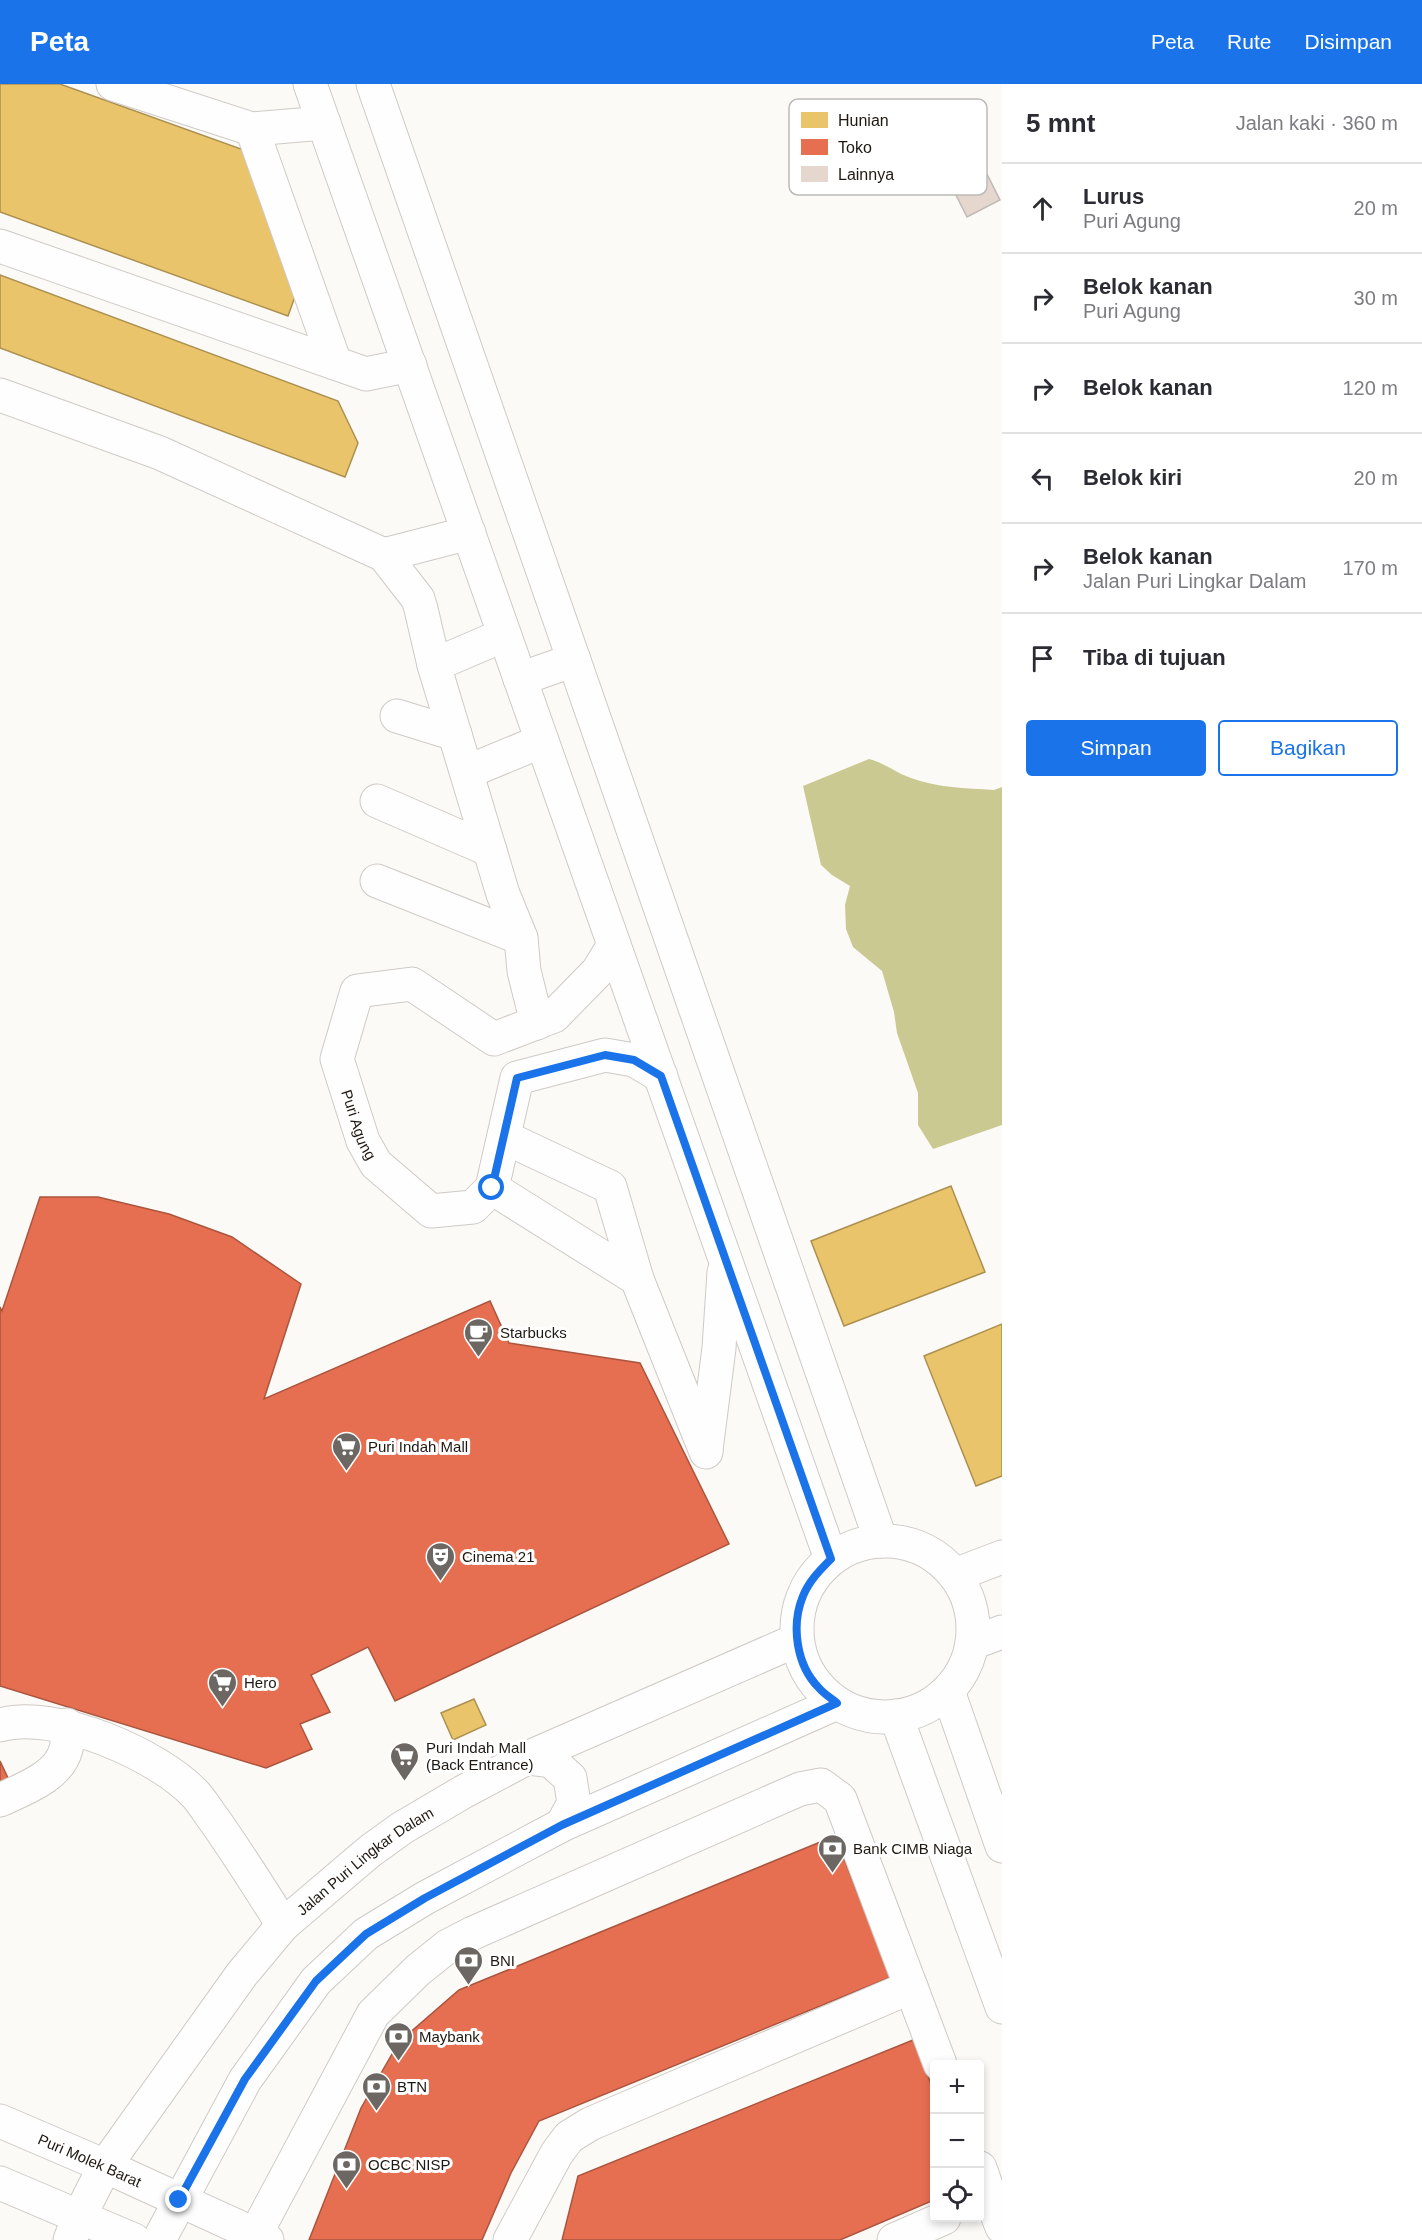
<!DOCTYPE html>
<html lang="id">
<meta charset="utf-8">
<style>
:root{--surface:#fff;--page:#f7f7f7;--text:#2b2b33;--muted:#7c7c81;--line:#e1e1e2;--accent:#1a73e8}
body{margin:0;font-family:Helvetica,sans-serif;background:var(--page);color:var(--text)}
.controls{position:absolute;right:18px;bottom:18px;display:grid;overflow:hidden;border-radius:6px;box-shadow:0 3px 9px #0003}
.controls button{width:54px;height:54px;display:grid;place-items:center;padding:0;border:0;border-bottom:2px solid var(--line);background:var(--surface);color:var(--text);font:30px sans-serif}
.stop{position:absolute;width:18px;height:18px;margin:-14px;border:4px solid #1a73e8;border-radius:50%;background:#fff}
.stop.end{background:#1a73e8;border-color:#fff;box-shadow:0 2px 6px #0008}
.list{margin:0;padding:0;list-style:none}
h2{display:flex;justify-content:space-between;align-items:center;height:78px;margin:0;padding:0 24px;font-size:26px}
h2 small{font-size:20px;font-weight:400;color:var(--muted)}
.list li{display:grid;grid-template-columns:39px 1fr auto;gap:18px;align-items:center;box-sizing:border-box;height:90px;padding:0 24px;border-top:2px solid var(--line)}
.list b{display:block;font-size:22px;white-space:nowrap}
.list p{margin:0;font-size:20px;white-space:nowrap;color:var(--muted)}
.list em{font-size:20px;font-style:normal;color:var(--muted)}
.actions{display:flex;gap:12px;padding:18px 24px}
.actions a{flex:1;padding:14px 0;border:2px solid var(--accent);border-radius:6px;text-align:center;font-size:21px;color:var(--accent)}
.actions .main{background:var(--accent);color:#fff}
.icon{flex:none;width:33px;height:33px;fill:none;stroke:currentColor;stroke-width:2;stroke-linecap:round;stroke-linejoin:round}
.map{position:relative;flex:none;width:1002px;height:2156px;overflow:hidden}
header{display:flex;align-items:center;gap:36px;box-sizing:border-box;height:84px;padding:0 30px;background:var(--accent);color:#fff}
header strong{font-size:28px}
nav{display:flex;gap:33px;margin-inline-start:auto;font-size:21px}
main{display:flex}
aside{flex:1;background:var(--surface)}
.map>svg:first-child{display:block}
</style>
<header>
<strong>Peta</strong>
<nav><a>Peta</a><a>Rute</a><a>Disimpan</a></nav>
</header>
<main>
<div class="map">
<svg width="1002" height="2156" viewBox="0 0 1002 2156">
<rect width="100%" height="100%" fill="#fcfaf7"/>
<path fill="#cac991" d="M869,675c16,4 27,14 42,19 27,10 55,10 83,12l8,-3v338l-69,24 -15,-24v-32l-21,-60 -3,-21 -12,-41 -29,-24 -7,-18 -1,-24 5,-19 -18,-11 -11,-10 -18,-79z"/>
<path fill="#e9c46a" stroke="#ac9050" stroke-width="1.5" d="M0,0h60l195,70 46,126 -13,36 -288,-104z
M0,191l338,126 20,42 -13,34 -345,-129z
M951,1102l34,86 -141,54 -33,-85z
M1002,1240v152l-26,10 -52,-130z
M474,1615l12,26 -33,15 -12,-27z"/>
<path fill="#e76f51" stroke="#ab553e" stroke-width="1.5" d="M40,1113h58l71,17 63,23 69,47 -37,115 226,-98 19,42 131,20 89,181 -334,157 -27,-54 -57,28 19,37 -30,12 12,25 -46,19 -266,-82v-379l2,4z
M0,1677l8,17 -8,5z
M835,1752l56,141 -352,144 -28,52 -29,67h-173l52,-132 38,-66 60,-52z
M913,1956l21,51v109l-94,40h-278l16,-64z"/>
<path fill="#e5d6ce" stroke="#c0bab7" stroke-width="1.5" d="M985,86l15,30 -33,17 -15,-30z"/>
<g fill="none" stroke-linecap="round" stroke-linejoin="round">
<defs>
<g id="minor">
<path d="M113,0l139,45 72,-6"/>
<path d="M310,0l521,1475"/>
<path d="M373,0l508,1457"/>
<path d="M252,45l83,234"/>
<path d="M0,162l366,128 44,-9"/>
<path d="M0,311l160,58 224,102 34,44 3,10 13,56 69,229 18,44 3,33 13,52"/>
<path d="M384,471l85,-22"/>
<path d="M434,581l70,-30"/>
<path d="M520,595l54,-19"/>
<path d="M397,632l58,18"/>
<path d="M467,688l75,-31"/>
<path d="M377,717l113,49"/>
<path d="M377,797l144,57"/>
<path id="s1" d="M614,861l-16,26 -44,45 -60,23 -82,-55 -55,7 -20,68 26,82 13,23 55,47 42,-4 19,-19 25,-110 88,-23 29,5 27,16"/>
<path d="M504,1053l106,50 27,92"/>
<path d="M492,1104l145,91 69,173"/>
<path d="M706,1366l13,-102 5,-76"/>
<circle cx="885" cy="1545" r="88"/>
<path d="M955,1491l47,-18"/>
<path d="M972,1559l30,-11"/>
<path d="M948,1607l54,155"/>
<path d="M896,1632l106,291"/>
<path d="M0,1641c55,-16 159,30 196,70 7,8 13,18 19,26 24,34 46,69 68,104"/>
<path d="M527,1674l24,3 19,17 4,25 -12,22"/>
<path d="M0,1716c23,-11 59,-23 66,-51 2,-7 1,-16 1,-24"/>
<path d="M911,1903l29,77"/>
<path id="s2" d="M0,2037l105,45 162,74"/>
<path d="M980,2084l10,29 -10,5"/>
<path d="M0,2099l134,57"/>
<path d="M990,2113l12,30"/>
<path d="M255,2151l118,-221 45,-44 30,-24 25,-13 327,-144 21,-4 19,14 71,188 -321,137 -21,13 -12,16 -47,87"/>
<path id="s3" d="M70,2156l9,-23 26,-51 137,-192 41,-49 87,-74 32,-23 61,-36 64,-34 270,-118"/>
<path d="M159,2156l86,-160 71,-99 50,-47 59,-36 137,-73 275,-122"/>
<path d="M894,2156l50,-22"/>
</g>
</defs>
<use href="#minor" stroke="#cecac6" stroke-width="35"/>
<use href="#minor" stroke="#fffefe" stroke-width="33"/>
</g>
<g fill="none" stroke-linecap="round" stroke-linejoin="round">
<path stroke="#1a73e8" stroke-width="8" d="M179,2116l66,-121 71,-98 50,-47 59,-36 137,-73 275,-122c-6,-5 -13,-9 -18,-15 -23,-23 -28,-63 -16,-92 6,-15 17,-26 28,-37l-170,-483 -27,-16 -29,-5 -88,23 -25,110"/>
</g>
<defs>
<symbol id="cafe-pin" viewBox="-11 -11 22 30"><path d="M0 17L-7.5 6A9.5 9.5 0 1 1 7.5 6Z" fill="#6c6762" stroke="#fff"/><path d="M-5.5-4.5H6V0H3Q3 3.5 0 3.5H-2.5Q-5.5 3.5-5.5 0ZM3-3.2v2h1.7v-2ZM-6 4.5H4V6H-6Z" fill="#fff"/></symbol>
<symbol id="supermarket-pin" viewBox="-11 -11 22 30"><path d="M0 17L-7.5 6A9.5 9.5 0 1 1 7.5 6Z" fill="#6c6762" stroke="#fff"/><path d="M-6-5.5h2.5l.6 2H6L4.5 2H-2.5L-4.4-4H-6ZM-1.5 3.2a1.3 1.3 0 1 0 .1 0ZM3 3.2a1.3 1.3 0 1 0 .1 0Z" fill="#fff"/></symbol>
<symbol id="theatre-pin" viewBox="-11 -11 22 30"><path d="M0 17L-7.5 6A9.5 9.5 0 1 1 7.5 6Z" fill="#6c6762" stroke="#fff"/><path d="M-5-5.5Q0-4 5-5.5V0Q5 5 0 6Q-5 5-5 0ZM-3.3-2.5H-1v1.5H-3.3ZM1-2.5H3.3v1.5H1ZM-2.8 1Q0 5.5 2.8 1Z" fill="#fff"/></symbol>
<symbol id="bank-pin" viewBox="-11 -11 22 30"><path d="M0 17L-7.5 6A9.5 9.5 0 1 1 7.5 6Z" fill="#6c6762" stroke="#fff"/><path d="M-6-4H6V4H-6ZM0-2.3a2.3 2.3 0 1 0 0 4.6a2.3 2.3 0 1 0 0-4.6Z" fill="#fff"/></symbol>
</defs>
<g fill-rule="evenodd">
<use href="#cafe-pin" x="462" y="1232" width="33" height="45"/>
<use href="#supermarket-pin" x="330" y="1346" width="33" height="45"/>
<use href="#theatre-pin" x="424" y="1456" width="33" height="45"/>
<use href="#supermarket-pin" x="206" y="1582" width="33" height="45"/>
<use href="#supermarket-pin" x="388" y="1656" width="33" height="45"/>
<use href="#bank-pin" x="816" y="1748" width="33" height="45"/>
<use href="#bank-pin" x="452" y="1860" width="33" height="45"/>
<use href="#bank-pin" x="382" y="1936" width="33" height="45"/>
<use href="#bank-pin" x="360" y="1986" width="33" height="45"/>
<use href="#bank-pin" x="330" y="2064" width="33" height="45"/>
</g>
<g text-anchor="middle" dominant-baseline="central" stroke-width="6" stroke-linejoin="round" paint-order="stroke">
<g font-size="15" fill="#1f1812" stroke="#fff">
<text stroke="none"><textPath href="#s1" startOffset="452">Puri Agung</textPath></text>
<text stroke="none"><textPath href="#s3" startOffset="486">Jalan Puri Lingkar Dalam</textPath></text>
<text stroke="none"><textPath href="#s2" startOffset="98">Puri Molek Barat</textPath></text>
</g>
<g font-size="15" fill="#1f1812" stroke="#fff" text-anchor="start">
<text x="500" y="1248">Starbucks</text>
<text x="368" y="1362">Puri Indah Mall</text>
<text x="462" y="1472">Cinema 21</text>
<text x="244" y="1598">Hero</text>
<text x="426" y="1663">Puri Indah Mall<tspan x="426" dy="17">(Back Entrance)</tspan></text>
<text x="853" y="1764">Bank CIMB Niaga</text>
<text x="490" y="1876">BNI</text>
<text x="419" y="1952">Maybank</text>
<text x="397" y="2002">BTN</text>
<text x="368" y="2080">OCBC NISP</text>
</g>
</g>
<rect x="789" y="15" width="198" height="96" rx="9" fill="#fff" stroke="#bcbab8" stroke-width="1.5"/>
<rect x="801" y="28" width="27" height="16" fill="#e9c46a"/>
<rect x="801" y="55" width="27" height="16" fill="#e76f51"/>
<rect x="801" y="82" width="27" height="16" fill="#e5d6ce"/>
<g font-size="16" fill="#1f1812">
<text x="838" y="42">Hunian</text>
<text x="838" y="69">Toko</text>
<text x="838" y="96">Lainnya</text>
</g>
</svg>
<div class="controls">
<button>+</button>
<button>−</button>
<button><svg class="icon" aria-label="locate" viewBox="0 0 24 24"><circle cx="12" cy="12" r="6"/><path d="M12 2v4M12 18v4M2 12h4M18 12h4"/></svg></button>
</div>
<div class="stop" style="left:492px;top:1104px"></div>
<div class="stop end" style="left:179px;top:2116px"></div>
</div>
<aside>
<h2>5 mnt<small>Jalan kaki · 360 m</small></h2>
<ul class="list">
<li><svg class="icon" aria-label="ahead" viewBox="0 0 24 24"><path d="M12 20V5M6 11l6-6 6 6"/></svg><div><b>Lurus</b><p>Puri Agung</p></div><em>20 m</em></li>
<li><svg class="icon" aria-label="right" viewBox="0 0 24 24"><path d="M7 20v-9h11M14 6l5 5-5 5"/></svg><div><b>Belok kanan</b><p>Puri Agung</p></div><em>30 m</em></li>
<li><svg class="icon" aria-label="right" viewBox="0 0 24 24"><path d="M7 20v-9h11M14 6l5 5-5 5"/></svg><div><b>Belok kanan</b></div><em>120 m</em></li>
<li><svg class="icon" aria-label="left" viewBox="0 0 24 24"><path d="M17 20v-9H6M10 6l-5 5 5 5"/></svg><div><b>Belok kiri</b></div><em>20 m</em></li>
<li><svg class="icon" aria-label="right" viewBox="0 0 24 24"><path d="M7 20v-9h11M14 6l5 5-5 5"/></svg><div><b>Belok kanan</b><p>Jalan Puri Lingkar Dalam</p></div><em>170 m</em></li>
<li><svg class="icon" aria-label="arrive" viewBox="0 0 24 24"><path d="M6 21V4h12l-3 4 3 4H6"/></svg><div><b>Tiba di tujuan</b></div></li>
</ul>
<div class="actions"><a class="main">Simpan</a><a>Bagikan</a></div>
</aside>
</main>
